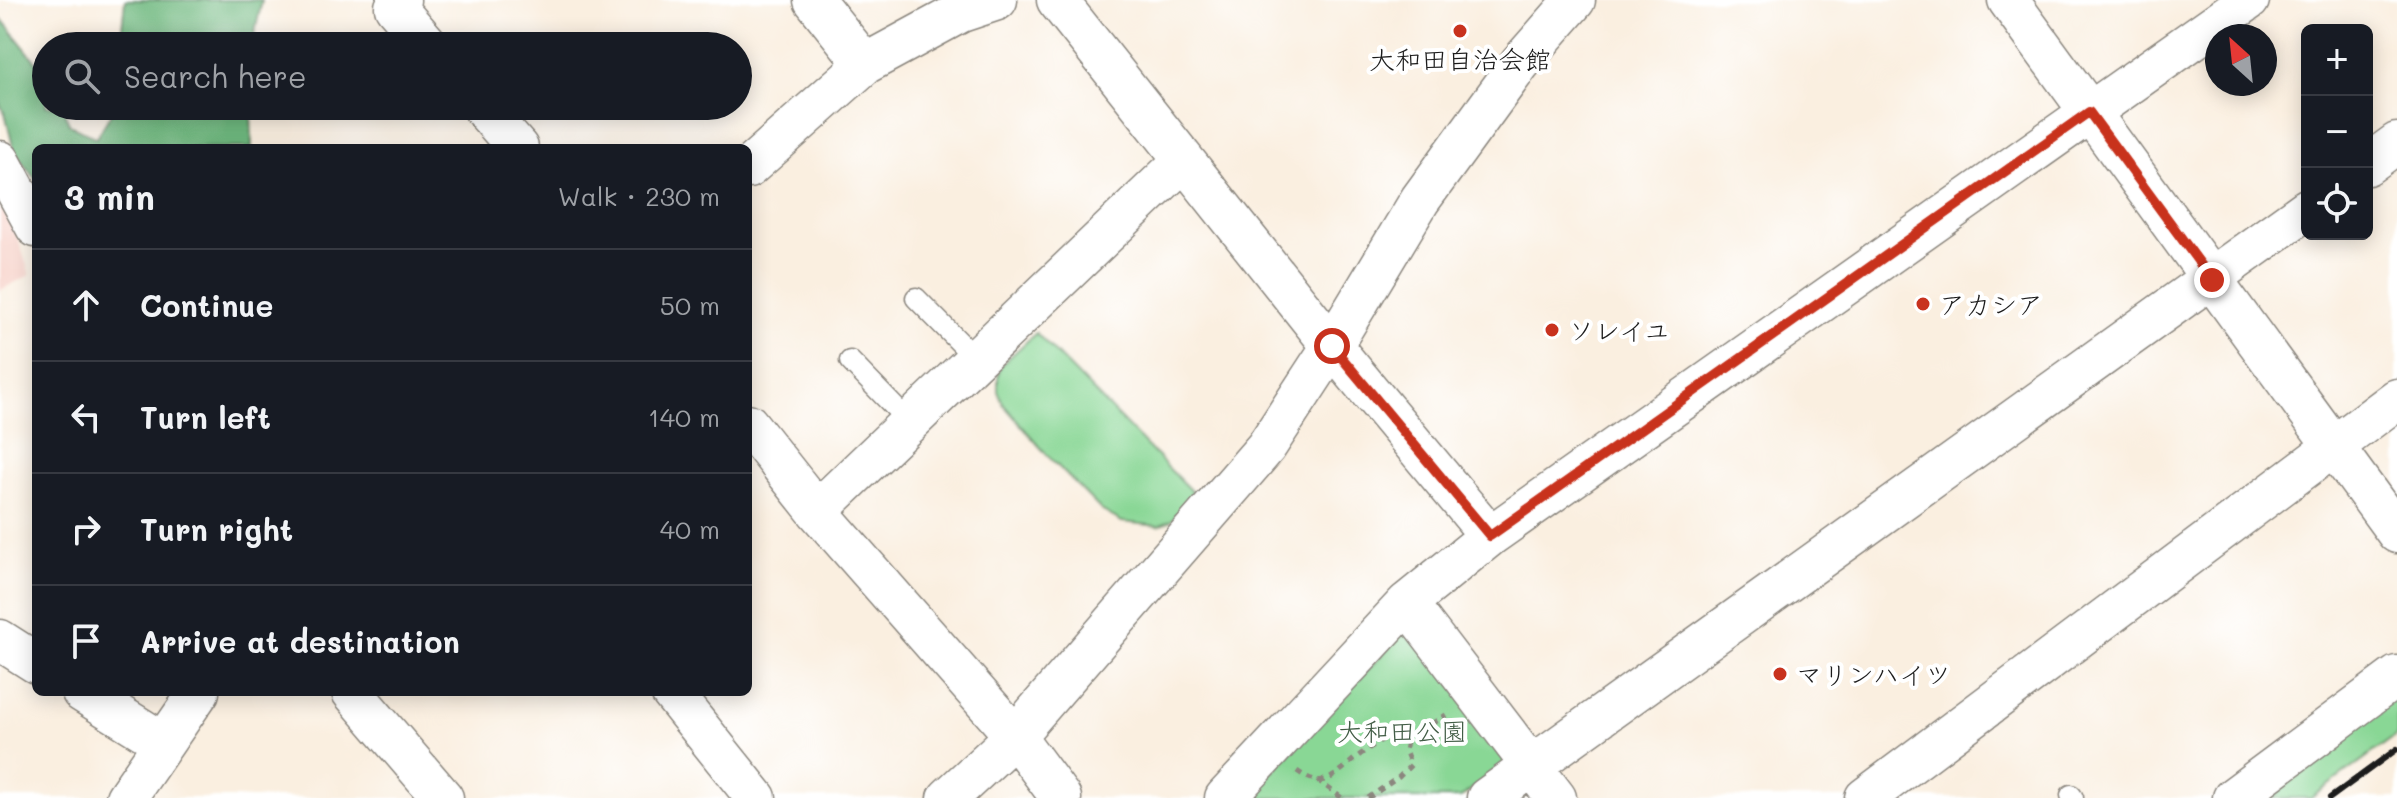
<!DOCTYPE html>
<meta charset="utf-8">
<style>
:root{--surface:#171b24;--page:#242831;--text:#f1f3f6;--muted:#9ea1a6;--line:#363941}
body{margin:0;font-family:Mali,"Klee One",sans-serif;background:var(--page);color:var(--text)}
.controls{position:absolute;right:24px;top:24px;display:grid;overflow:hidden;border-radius:12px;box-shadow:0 4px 20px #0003}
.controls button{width:72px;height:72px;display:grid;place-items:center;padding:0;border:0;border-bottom:2px solid var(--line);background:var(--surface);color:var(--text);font:40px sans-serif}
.compass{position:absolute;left:2205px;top:24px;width:72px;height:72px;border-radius:50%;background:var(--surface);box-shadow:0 4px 20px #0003;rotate:333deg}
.stop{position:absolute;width:24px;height:24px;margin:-18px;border:6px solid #c8321e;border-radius:50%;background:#fff}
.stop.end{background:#c8321e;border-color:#fff;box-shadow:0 2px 8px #0008}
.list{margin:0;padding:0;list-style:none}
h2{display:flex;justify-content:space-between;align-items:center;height:104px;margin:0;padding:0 32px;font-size:34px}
h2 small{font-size:26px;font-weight:400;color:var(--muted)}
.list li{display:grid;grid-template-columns:52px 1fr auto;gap:24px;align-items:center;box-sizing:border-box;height:112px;padding:0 32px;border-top:2px solid var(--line)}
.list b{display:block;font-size:30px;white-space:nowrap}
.list em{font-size:26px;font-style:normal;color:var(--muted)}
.icon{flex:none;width:44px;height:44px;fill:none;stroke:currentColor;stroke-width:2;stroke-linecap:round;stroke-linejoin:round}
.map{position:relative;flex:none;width:2397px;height:798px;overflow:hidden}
.search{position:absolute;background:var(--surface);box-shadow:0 4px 20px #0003;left:32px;top:32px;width:720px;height:88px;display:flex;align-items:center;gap:20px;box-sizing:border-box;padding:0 28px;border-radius:44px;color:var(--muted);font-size:30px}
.panel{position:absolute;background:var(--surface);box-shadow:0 4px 20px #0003;left:32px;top:144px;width:720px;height:552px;border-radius:12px}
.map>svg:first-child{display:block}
</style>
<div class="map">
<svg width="2397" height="798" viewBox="0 0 2397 798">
<rect width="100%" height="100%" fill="#fff"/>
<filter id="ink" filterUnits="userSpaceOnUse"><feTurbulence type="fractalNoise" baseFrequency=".0125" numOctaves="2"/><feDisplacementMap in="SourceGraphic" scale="16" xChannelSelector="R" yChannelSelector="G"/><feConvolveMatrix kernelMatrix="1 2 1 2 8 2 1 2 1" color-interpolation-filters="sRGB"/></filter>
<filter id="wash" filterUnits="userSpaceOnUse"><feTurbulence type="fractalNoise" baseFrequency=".006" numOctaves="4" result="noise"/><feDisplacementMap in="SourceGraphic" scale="32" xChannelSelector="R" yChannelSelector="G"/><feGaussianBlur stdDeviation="1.8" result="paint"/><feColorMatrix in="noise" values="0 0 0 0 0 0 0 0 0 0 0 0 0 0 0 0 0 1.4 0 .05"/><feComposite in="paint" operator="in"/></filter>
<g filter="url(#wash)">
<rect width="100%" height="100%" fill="#faefe0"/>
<path fill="#f7d1c8" d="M0,205l18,34 12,36 -30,15z"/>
<path fill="#89d795" stroke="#527a58" stroke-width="2" d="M1036,333l158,161 -22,26 -13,6 -37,-4 -21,-12 -54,-55 -44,-51 -5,-13v-16l4,-11z
M1410,625l97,138 -47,35h-213z
M2397,695v40l-86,63h-55z"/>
<path fill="#6eb87e" stroke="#456a4d" stroke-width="2" d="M125,0h137l-10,46h-132z
M0,17l46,57v32h16l7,18 27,14 15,-24 1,-8h139l1,42h-216v32l-22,-29 -9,-38 -5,-8z"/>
</g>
<g filter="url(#ink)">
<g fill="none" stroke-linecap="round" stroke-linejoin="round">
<defs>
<path id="service" d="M916,298l60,61
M850,361l60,62
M2071,795l2,3"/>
<path id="minor" d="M400,0l-5,7 34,39
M814,0l51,64
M1057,0l275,346 158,190
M2008,0l389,533
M481,106l37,42
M0,161l36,66
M2367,165l30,-22
M748,168l117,-104 96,-52 36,-12
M748,424l69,87 198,225 46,62
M817,511l367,-351
M1407,603l149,195
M0,640l36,23
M82,692l82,51
M352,692l91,106
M671,692l85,106
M126,798l73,-106
M948,798l67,-62 251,-289 66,-101 88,-146 100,-137 55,-63
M1225,798l182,-195 83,-67 759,-536
M1487,798l820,-589
M1865,798l532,-399
M2233,798l164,-122"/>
</defs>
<use href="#service" stroke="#8b867e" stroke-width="23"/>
<use href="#minor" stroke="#8b867e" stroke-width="43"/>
<path stroke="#8b867e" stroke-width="5" stroke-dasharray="6 6" stroke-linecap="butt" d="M1297,771c29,21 38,3 60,-14 10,-8 22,-15 32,-22l19,3 38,-23
M1317,780l25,18
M1368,798l31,-21 12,-12 -6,-15 3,-12"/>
<use href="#service" stroke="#fff" stroke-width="20"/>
<use href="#minor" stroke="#fff" stroke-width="40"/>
<path stroke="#1c1c1c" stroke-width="6" d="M2330,798l67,-49"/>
</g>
</g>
<g fill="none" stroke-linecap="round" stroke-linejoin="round" filter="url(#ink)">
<path stroke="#c8321e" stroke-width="10" d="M1332,346l158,190 599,-424 123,168"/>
</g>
<g fill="#c8321e" stroke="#fff" stroke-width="3">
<circle cx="1460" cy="31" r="8"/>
<circle cx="1923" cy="304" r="8"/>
<circle cx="1552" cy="330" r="8"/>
<circle cx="1780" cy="674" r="8"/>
</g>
<g text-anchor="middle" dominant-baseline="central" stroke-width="8" stroke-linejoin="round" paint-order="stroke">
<g font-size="26" fill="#1c1c1c" stroke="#fff" text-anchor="start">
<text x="1460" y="59" text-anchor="middle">大和田自治会館</text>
<text x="1939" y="304">アカシア</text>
<text x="1568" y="330">ソレイユ</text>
<text x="1796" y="674">マリンハイツ</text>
</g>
<g font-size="26" fill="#425d46" stroke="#fff">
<text x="1402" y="731">大和田公園</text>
</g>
</g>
</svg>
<div class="controls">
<button>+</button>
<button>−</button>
<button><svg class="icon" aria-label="locate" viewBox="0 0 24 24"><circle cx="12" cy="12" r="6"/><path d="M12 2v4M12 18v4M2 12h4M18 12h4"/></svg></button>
</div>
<svg class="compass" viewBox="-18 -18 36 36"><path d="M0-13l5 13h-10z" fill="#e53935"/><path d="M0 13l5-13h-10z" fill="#9ea1a6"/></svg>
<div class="stop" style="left:1332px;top:346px"></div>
<div class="stop end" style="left:2212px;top:280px"></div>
<div class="search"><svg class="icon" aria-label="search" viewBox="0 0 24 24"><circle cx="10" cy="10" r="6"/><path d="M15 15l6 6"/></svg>Search here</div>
<section class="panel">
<h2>3 min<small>Walk · 230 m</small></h2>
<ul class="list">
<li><svg class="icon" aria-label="ahead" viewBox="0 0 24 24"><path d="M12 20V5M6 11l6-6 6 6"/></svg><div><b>Continue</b></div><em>50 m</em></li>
<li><svg class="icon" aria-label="left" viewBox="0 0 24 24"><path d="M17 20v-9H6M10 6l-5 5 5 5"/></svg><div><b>Turn left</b></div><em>140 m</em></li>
<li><svg class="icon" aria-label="right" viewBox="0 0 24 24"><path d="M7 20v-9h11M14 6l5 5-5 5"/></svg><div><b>Turn right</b></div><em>40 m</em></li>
<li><svg class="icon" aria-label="arrive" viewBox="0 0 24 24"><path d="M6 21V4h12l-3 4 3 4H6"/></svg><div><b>Arrive at destination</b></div></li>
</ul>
</section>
</div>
